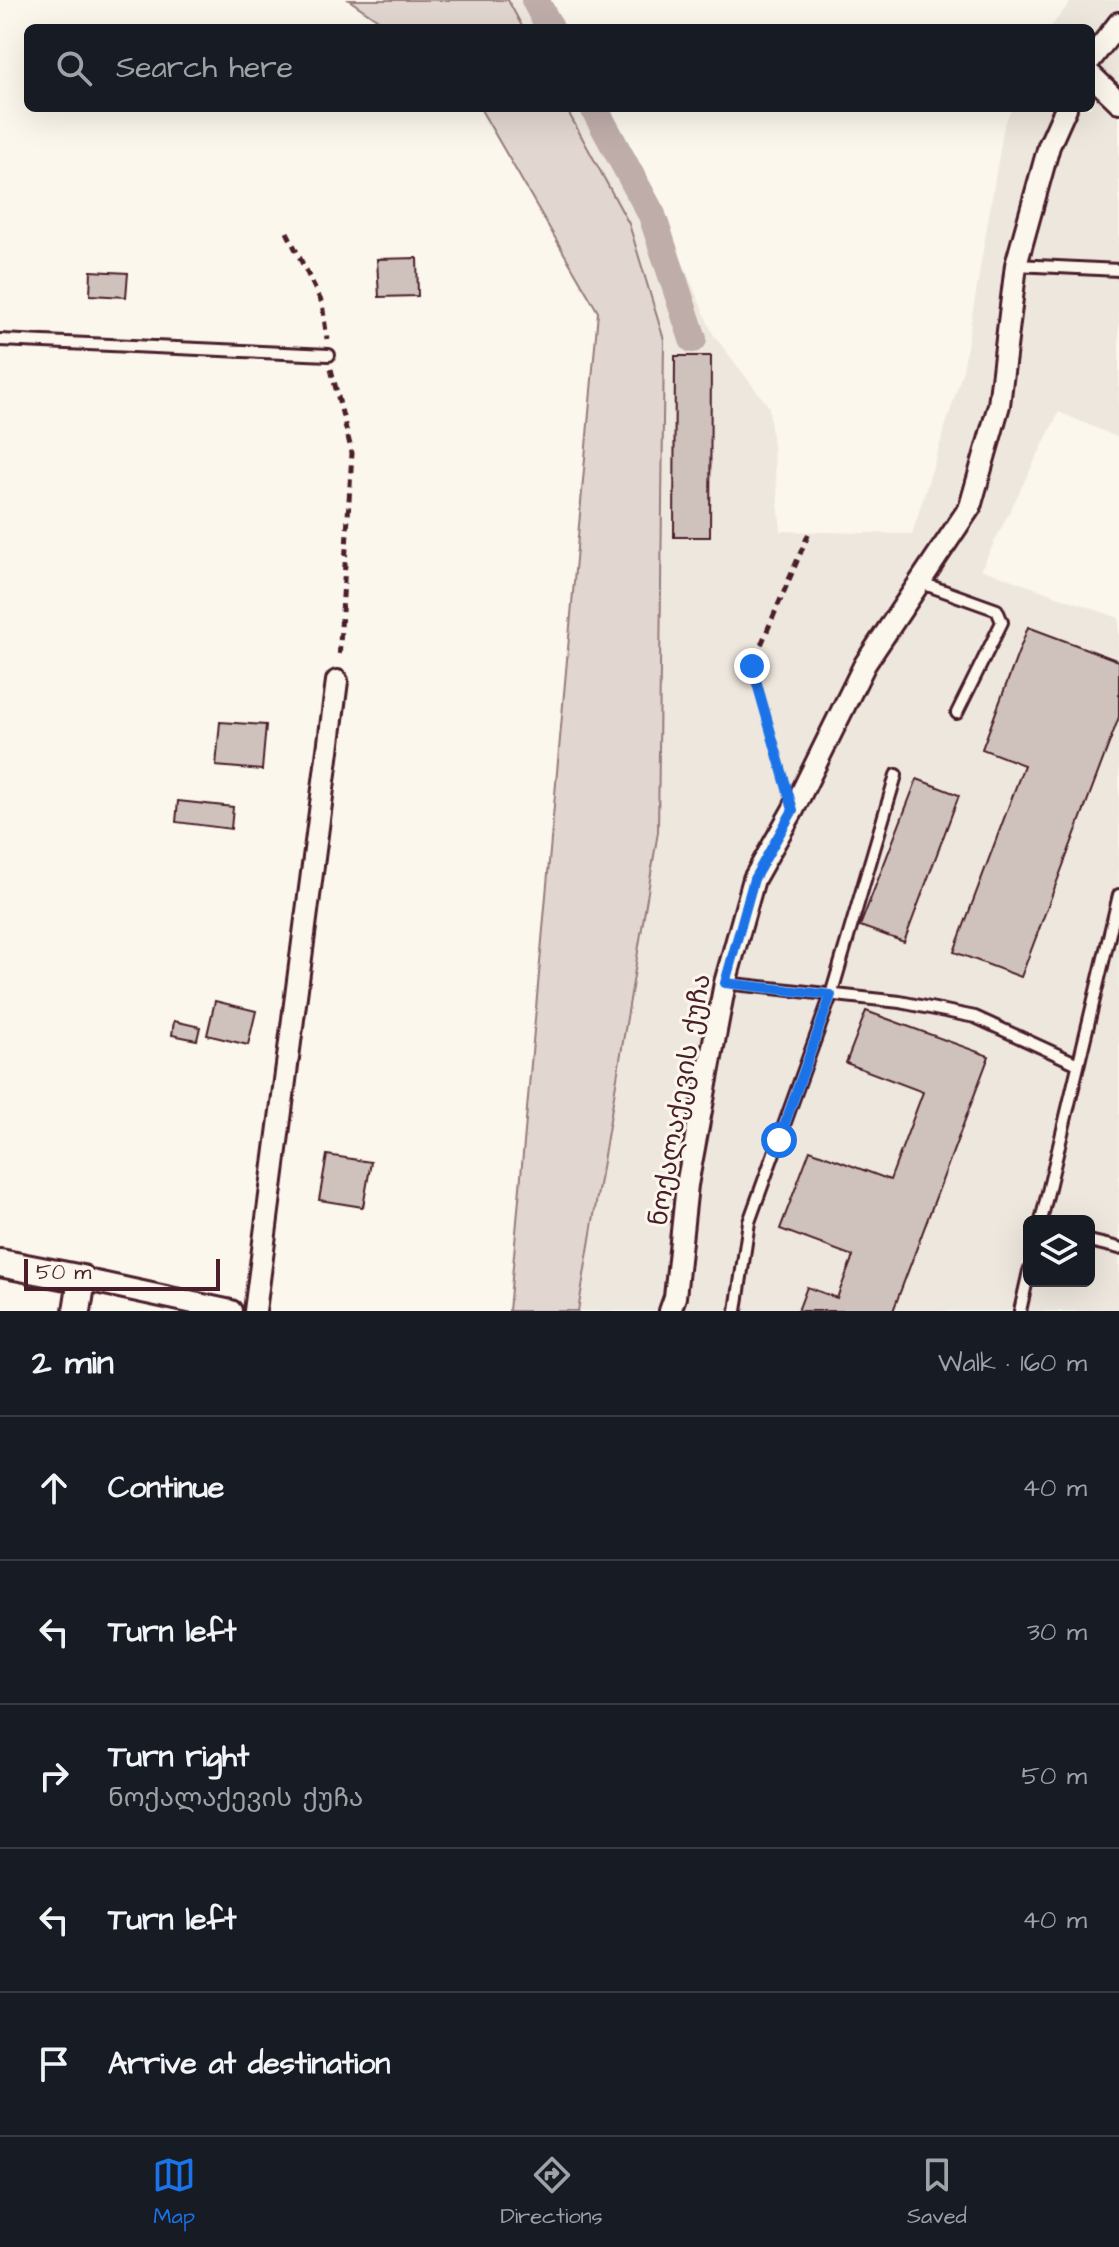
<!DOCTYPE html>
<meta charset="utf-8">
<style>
:root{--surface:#171b24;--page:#20242c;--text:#f1f3f6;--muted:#9ea1a6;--line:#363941;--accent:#1a73e8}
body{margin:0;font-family:"Architects Daughter","Noto Sans Georgian",sans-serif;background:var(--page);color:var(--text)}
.controls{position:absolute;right:24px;bottom:24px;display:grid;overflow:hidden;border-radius:12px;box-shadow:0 8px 32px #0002}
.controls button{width:72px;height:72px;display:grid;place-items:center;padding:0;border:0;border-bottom:2px solid var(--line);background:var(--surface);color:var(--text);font:40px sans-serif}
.scale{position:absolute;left:24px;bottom:20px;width:196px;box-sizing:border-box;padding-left:8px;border:4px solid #4a1f2b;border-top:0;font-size:22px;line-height:28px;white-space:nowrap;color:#4a1f2b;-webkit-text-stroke:6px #fbf7ec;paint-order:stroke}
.stop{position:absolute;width:24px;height:24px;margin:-18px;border:6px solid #1a73e8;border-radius:50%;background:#fff}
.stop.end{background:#1a73e8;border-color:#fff;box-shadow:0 2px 8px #0008}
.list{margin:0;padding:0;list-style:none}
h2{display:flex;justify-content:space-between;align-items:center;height:104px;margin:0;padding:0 32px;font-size:34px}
h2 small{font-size:26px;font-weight:400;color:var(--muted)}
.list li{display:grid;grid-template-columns:52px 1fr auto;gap:24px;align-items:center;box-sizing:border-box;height:144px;padding:0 32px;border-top:2px solid var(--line)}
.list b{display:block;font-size:30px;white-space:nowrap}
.list p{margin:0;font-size:26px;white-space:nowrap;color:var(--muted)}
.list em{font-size:26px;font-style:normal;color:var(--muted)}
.icon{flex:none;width:44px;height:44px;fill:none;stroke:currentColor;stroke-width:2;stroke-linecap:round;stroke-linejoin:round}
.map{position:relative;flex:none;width:1119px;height:1311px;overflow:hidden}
.search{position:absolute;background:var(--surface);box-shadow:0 8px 32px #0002;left:24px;right:24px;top:24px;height:88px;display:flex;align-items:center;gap:20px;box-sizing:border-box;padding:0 28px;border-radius:12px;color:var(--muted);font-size:30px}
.sheet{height:824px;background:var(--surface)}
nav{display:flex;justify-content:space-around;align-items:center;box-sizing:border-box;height:112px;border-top:2px solid var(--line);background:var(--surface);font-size:22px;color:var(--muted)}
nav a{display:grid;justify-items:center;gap:4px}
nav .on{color:var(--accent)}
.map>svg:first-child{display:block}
</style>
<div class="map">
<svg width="1119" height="1311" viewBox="0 0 1119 1311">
<rect width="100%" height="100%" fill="#fbf7ec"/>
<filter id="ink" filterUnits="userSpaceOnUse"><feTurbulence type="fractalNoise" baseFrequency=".0125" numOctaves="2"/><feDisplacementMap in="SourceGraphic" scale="16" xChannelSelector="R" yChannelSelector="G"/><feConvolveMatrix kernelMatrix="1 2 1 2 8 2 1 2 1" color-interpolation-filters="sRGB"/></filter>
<g filter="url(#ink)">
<path fill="#eee7de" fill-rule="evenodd" d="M508,0h42l14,28h-41z
M1072,0h47v438l-60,-26 -78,157 138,49v693h-541l80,-479 6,-492 -98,-232h41l56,108 50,118 56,73 12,124 131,3 51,-164 41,-245 8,-17h79v-80h-41zM1029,1221h60v60h-60z"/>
<path fill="#e2d7d0" stroke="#967b7e" stroke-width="2" d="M349,0h159l15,28h-133z
M480,108h86l63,116 35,116 -6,492 -80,479h-69l89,-999z"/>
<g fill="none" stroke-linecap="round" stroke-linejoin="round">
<path stroke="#bfadaa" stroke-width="28" d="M535,0l15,28
M594,108l58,107 41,124"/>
</g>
<path fill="#cfc2bc" stroke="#4a1f2b" stroke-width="2" d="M417,258l1,38 -39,1 -2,-38z
M91,271l37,2 -2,24 -36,-2z
M675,356h36l-1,181h-36z
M1028,627l91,34v56l-98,260 -67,-25 70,-187 -42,-16z
M220,722l46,3 -4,45 -46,-4z
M917,779l42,16 -55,147 -44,-16z
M178,801l55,6 -2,22 -55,-7z
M215,1001l41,10 -8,34 -41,-10z
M866,1011l123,45 -96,255h-95l9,-24 30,11 16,-42 -73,-27 30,-79 80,30 33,-88 -77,-29z
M174,1021l26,6 -3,13 -25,-5z
M327,1155l44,7 -8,45 -44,-7z"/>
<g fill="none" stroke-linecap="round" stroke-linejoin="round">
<defs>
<path id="service" d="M1016,265l103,5
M0,340l329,15
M919,582l78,28 5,12 -45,91
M725,983l175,19 75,15 103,47
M1041,1221l78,-326
M1089,1241l30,7
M736,1311l13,-89 82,-227 65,-220
M1020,1311l9,-40"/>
<path id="minor" d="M1091,59l28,-36
M1091,75l28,27
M82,1279l149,32
M255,1311l82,-630
M670,1311l5,-14 12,-112 38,-202 29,-104 39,-69 72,-146 105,-157 29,-102 17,-140 33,-119 17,-38"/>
<path id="tertiary" d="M0,1263l82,16 -5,32"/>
</defs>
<use href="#service" stroke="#4a1f2b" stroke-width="16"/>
<use href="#minor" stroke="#4a1f2b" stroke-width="26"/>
<use href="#tertiary" stroke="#4a1f2b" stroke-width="32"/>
<path stroke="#4a1f2b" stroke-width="5" stroke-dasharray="8 6" stroke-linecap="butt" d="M287,232l35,71 5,36
M331,369l21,84 -13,207
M784,778l-32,-112 57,-133"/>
<use href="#service" stroke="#fbf7ec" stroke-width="10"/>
<use href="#minor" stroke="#fbf7ec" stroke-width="20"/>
<use href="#tertiary" stroke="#fbf7ec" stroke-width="26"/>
</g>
</g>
<g fill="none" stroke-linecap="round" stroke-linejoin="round" filter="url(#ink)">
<path stroke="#1a73e8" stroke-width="10" d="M752,666l41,144 -39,69 -29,104 106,12 -52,145"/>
</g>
<g text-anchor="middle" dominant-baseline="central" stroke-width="6" stroke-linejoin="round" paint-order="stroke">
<g font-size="26" fill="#4a1f2b" stroke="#fbf7ec">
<text transform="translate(680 1100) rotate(-80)">ნოქალაქევის ქუჩა</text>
</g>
</g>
</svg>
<div class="controls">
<button><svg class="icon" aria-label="layers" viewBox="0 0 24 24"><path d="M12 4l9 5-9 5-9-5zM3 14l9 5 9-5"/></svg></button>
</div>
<div class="scale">50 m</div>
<div class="stop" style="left:779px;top:1140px"></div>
<div class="stop end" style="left:752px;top:666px"></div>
<div class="search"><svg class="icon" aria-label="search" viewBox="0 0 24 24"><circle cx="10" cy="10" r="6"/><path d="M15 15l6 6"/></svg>Search here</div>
</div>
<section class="sheet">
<h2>2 min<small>Walk · 160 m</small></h2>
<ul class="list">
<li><svg class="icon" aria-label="ahead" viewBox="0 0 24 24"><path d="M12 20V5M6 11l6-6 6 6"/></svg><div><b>Continue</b></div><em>40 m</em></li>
<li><svg class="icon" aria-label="left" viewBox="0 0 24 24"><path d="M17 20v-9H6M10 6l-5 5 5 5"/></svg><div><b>Turn left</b></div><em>30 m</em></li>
<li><svg class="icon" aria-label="right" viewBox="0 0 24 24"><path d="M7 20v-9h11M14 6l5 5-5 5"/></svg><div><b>Turn right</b><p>ნოქალაქევის ქუჩა</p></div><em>50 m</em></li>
<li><svg class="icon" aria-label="left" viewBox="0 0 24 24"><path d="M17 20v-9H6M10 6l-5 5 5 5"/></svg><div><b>Turn left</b></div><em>40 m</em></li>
<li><svg class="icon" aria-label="arrive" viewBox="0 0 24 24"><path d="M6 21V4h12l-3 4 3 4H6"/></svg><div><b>Arrive at destination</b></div></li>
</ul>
</section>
<nav>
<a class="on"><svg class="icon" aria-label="map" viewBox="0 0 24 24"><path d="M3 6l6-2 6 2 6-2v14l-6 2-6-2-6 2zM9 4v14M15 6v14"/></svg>Map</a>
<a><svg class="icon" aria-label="directions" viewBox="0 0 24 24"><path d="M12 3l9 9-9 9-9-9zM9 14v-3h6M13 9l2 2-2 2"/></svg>Directions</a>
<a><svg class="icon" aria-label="saved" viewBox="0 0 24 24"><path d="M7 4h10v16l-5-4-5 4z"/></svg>Saved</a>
</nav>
